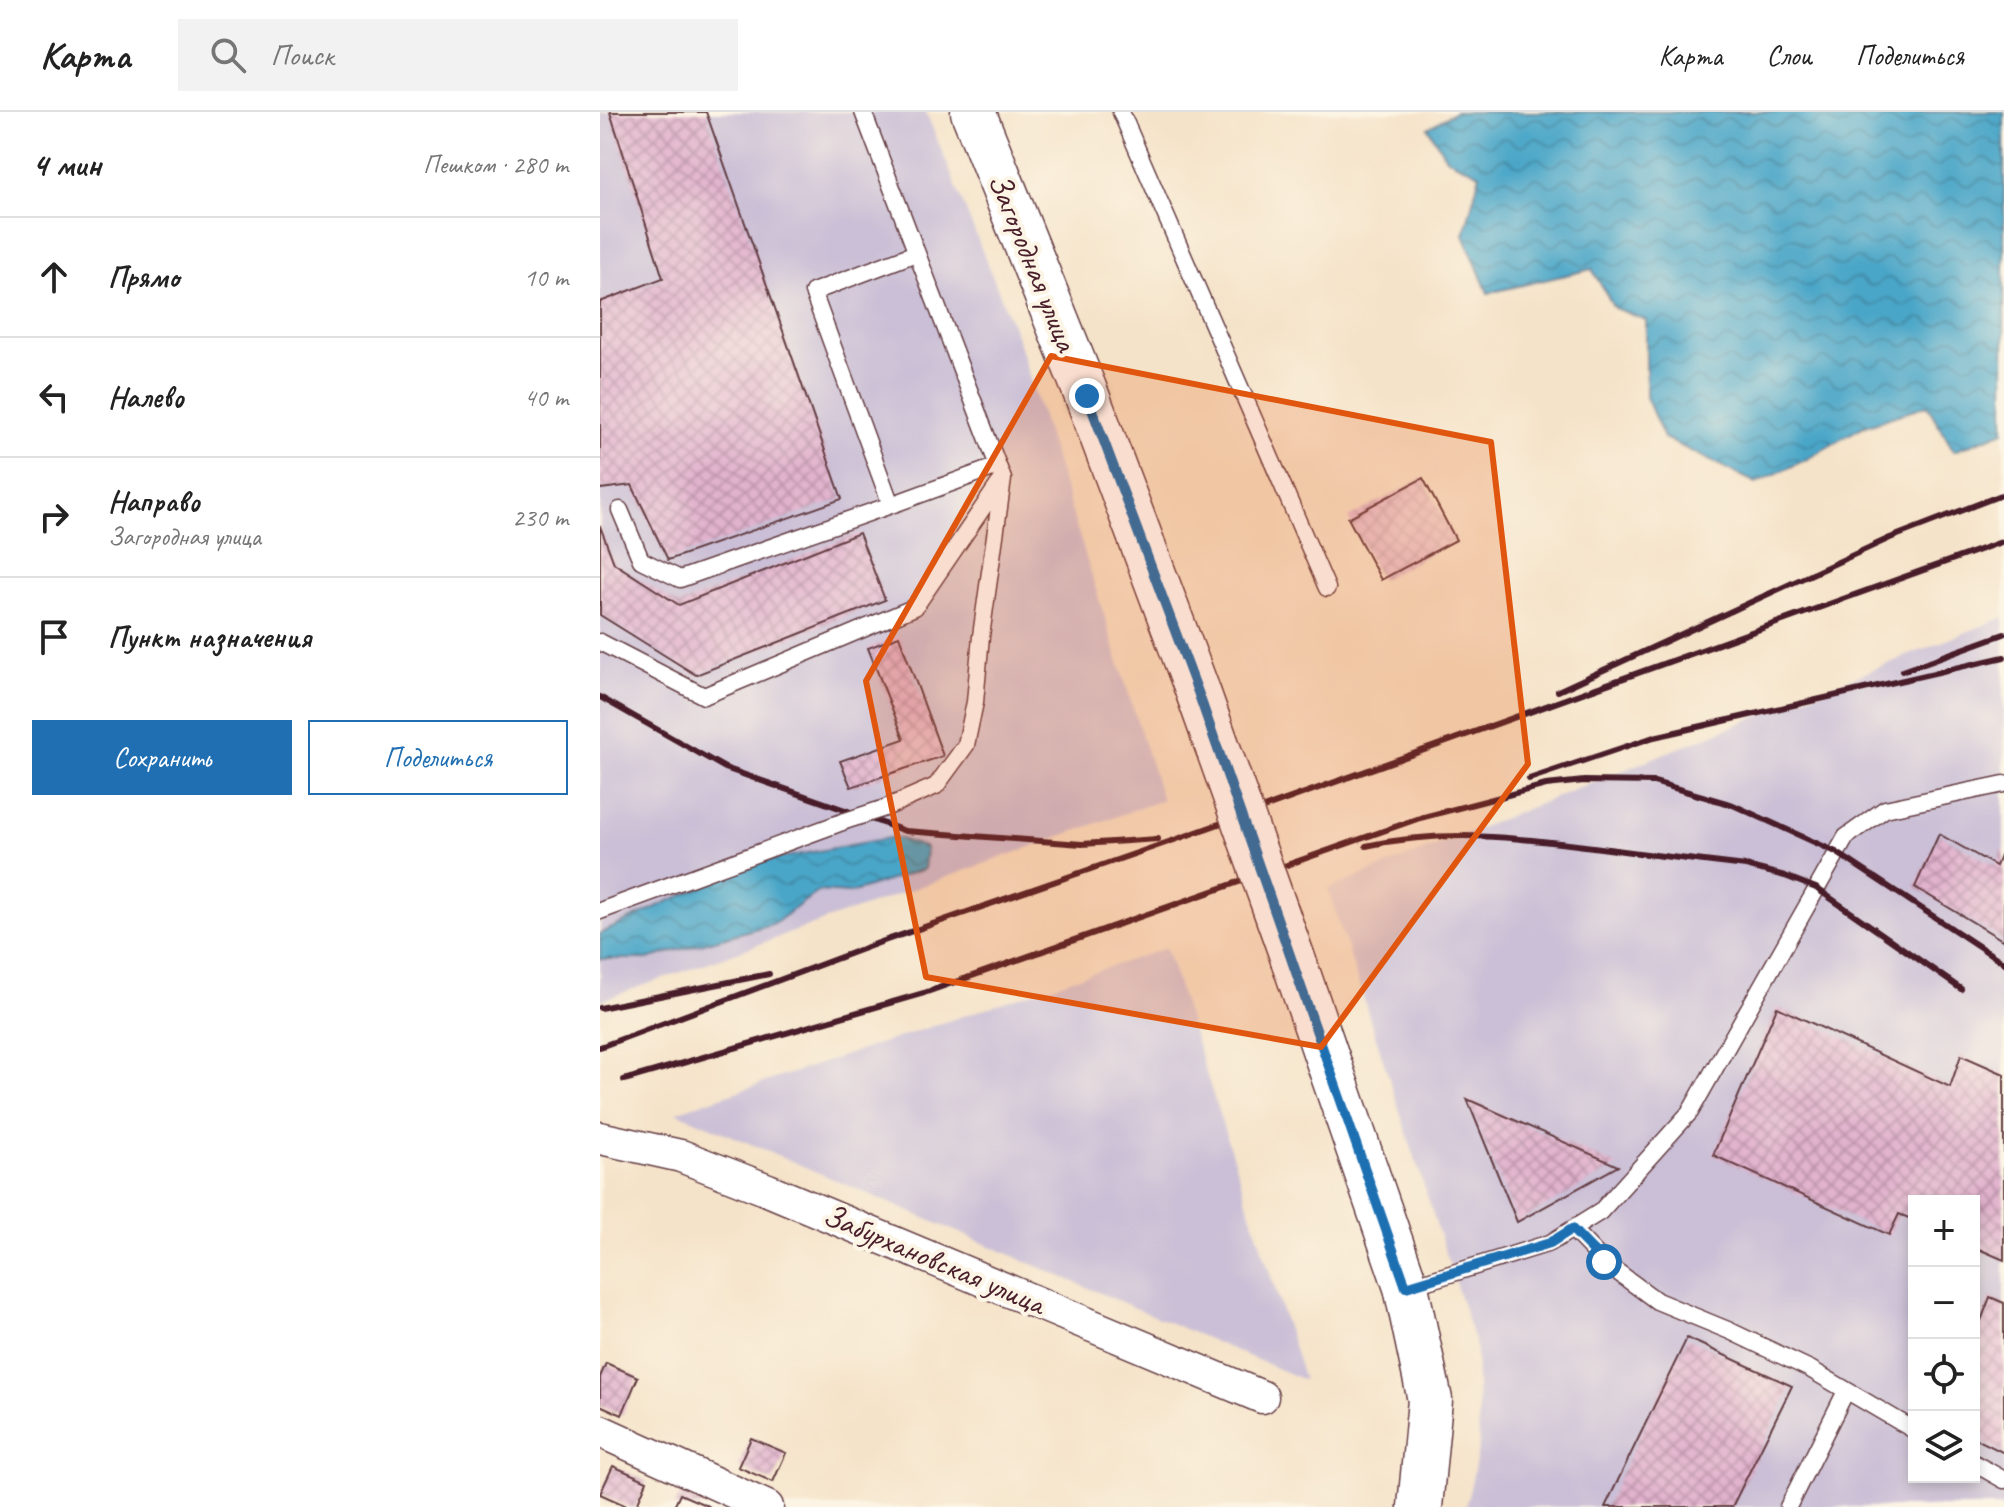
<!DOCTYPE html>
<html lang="ru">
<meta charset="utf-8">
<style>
:root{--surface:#fff;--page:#f2f2f2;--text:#222;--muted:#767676;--line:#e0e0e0;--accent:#1f6fb2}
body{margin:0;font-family:Caveat,sans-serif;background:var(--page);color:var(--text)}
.controls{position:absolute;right:24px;bottom:24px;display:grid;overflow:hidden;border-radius:0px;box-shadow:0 4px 12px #0003}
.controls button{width:72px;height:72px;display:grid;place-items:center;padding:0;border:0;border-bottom:2px solid var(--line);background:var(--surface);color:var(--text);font:40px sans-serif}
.stop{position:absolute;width:24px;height:24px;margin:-18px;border:6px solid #1f6fb2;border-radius:50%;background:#fff}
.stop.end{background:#1f6fb2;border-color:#fff;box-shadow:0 2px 8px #0008}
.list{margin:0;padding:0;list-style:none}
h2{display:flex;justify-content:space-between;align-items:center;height:104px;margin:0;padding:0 32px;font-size:34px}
h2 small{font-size:26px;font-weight:400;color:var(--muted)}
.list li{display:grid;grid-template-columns:52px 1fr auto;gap:24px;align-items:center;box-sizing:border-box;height:120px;padding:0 32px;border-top:2px solid var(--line)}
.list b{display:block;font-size:30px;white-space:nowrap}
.list p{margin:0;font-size:26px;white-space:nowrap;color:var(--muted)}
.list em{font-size:26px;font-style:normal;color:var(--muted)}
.actions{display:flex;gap:16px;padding:24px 32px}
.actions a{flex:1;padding:18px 0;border:2px solid var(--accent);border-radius:0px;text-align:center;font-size:28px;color:var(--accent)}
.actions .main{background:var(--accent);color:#fff}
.icon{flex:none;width:44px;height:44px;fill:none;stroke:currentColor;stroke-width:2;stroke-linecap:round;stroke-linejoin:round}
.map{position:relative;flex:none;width:1404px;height:1395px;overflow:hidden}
header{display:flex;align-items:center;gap:48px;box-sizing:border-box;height:112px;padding:0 40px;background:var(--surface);border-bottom:2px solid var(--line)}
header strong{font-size:38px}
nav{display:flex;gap:44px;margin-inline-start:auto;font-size:28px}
.search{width:560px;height:72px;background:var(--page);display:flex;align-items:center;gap:20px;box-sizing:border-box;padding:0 28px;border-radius:0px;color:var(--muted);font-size:30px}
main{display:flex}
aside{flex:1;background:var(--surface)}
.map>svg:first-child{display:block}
</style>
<header>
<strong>Карта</strong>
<div class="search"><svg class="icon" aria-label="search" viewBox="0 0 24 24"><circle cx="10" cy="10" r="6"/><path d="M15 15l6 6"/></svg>Поиск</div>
<nav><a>Карта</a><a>Слои</a><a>Поделиться</a></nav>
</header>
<main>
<aside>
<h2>4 мин<small>Пешком · 280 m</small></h2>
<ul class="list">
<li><svg class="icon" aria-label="ahead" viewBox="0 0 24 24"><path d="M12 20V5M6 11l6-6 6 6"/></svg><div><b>Прямо</b></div><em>10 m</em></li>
<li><svg class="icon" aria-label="left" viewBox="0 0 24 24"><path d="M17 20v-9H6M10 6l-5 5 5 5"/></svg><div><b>Налево</b></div><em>40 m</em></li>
<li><svg class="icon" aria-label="right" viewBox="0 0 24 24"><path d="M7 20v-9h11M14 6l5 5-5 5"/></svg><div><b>Направо</b><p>Загородная улица</p></div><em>230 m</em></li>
<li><svg class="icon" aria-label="arrive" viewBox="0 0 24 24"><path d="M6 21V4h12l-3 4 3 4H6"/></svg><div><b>Пункт назначения</b></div></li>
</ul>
<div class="actions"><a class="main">Сохранить</a><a>Поделиться</a></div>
</aside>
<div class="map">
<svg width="1404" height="1395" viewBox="0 0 1404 1395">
<defs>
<pattern id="water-waves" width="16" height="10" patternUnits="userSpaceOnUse" patternTransform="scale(2)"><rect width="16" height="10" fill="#4aa6c8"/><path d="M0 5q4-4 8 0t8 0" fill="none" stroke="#4087a3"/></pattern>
<pattern id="building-cross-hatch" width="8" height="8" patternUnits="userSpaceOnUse" patternTransform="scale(2)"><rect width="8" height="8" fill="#e2b3ce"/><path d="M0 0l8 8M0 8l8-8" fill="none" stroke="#b991a7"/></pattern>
</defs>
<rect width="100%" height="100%" fill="#fcf5e5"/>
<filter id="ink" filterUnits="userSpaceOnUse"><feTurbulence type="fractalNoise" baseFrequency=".0125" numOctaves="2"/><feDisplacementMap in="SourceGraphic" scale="16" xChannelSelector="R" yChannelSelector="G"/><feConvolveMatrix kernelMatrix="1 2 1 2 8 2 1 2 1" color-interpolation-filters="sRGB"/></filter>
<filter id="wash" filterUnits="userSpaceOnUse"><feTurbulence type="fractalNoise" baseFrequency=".006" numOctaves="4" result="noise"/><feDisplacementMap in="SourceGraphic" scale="32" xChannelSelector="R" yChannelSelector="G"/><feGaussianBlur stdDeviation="1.8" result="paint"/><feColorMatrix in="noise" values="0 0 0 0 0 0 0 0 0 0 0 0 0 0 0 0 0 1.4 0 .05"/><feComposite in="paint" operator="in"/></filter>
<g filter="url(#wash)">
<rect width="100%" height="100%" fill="#f5e3c9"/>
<path fill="#cabfd6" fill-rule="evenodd" d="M0,0h326l91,225 145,463 -562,201z
M1404,505v890h-538l13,-61 -3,-99 -148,-458zM1314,1089h60v276h-60z
M566,836l138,432 -628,-268z"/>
<path fill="url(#water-waves)" stroke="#4a627a" stroke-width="2" d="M855,0h549v319l-50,20 -27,-46 -65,22 -57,33 -49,23 -92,-45 -18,-41v-77l-32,-12 -22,-39 -104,24 -24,-58 16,-61 -34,-16 -18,-30z
M295,725l31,11 -2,21 -74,24 -32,-2 -43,32 -128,36h-47v-25l69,-33 95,-40z"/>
<g id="blocks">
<path fill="url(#building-cross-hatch)" d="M10,0h96l136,387 -174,61 -36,-75 -32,4v-187l63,-24z
M823,366l33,62 -75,40 -33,-62z
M0,414l14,37 65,42 180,-72 26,67 -189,75 -96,-60z
M299,524l44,120 -92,31 -11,-26 64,-22 -36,-91z
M1339,722l57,32 8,-20v95l-89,-54z
M1177,895l173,80 11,-32 43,19v186l-30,-13v-46h-60v19l-15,-6 -10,21 -176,-80z
M867,987l151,67 -101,56z
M1390,1185l14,6v150l-30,-15v-99z
M1087,1226l105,48 -60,121h-127z
M6,1251l32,14 -16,38 -22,-10v-28z
M151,1326l35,15 -13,29 -35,-15z
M13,1354l34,15 -11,26h-7l-29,-13z
M80,1382l30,13h-36z"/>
</g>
</g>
<g filter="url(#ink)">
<use href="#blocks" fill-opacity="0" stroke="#643c43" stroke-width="2"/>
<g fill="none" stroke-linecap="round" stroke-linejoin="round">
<defs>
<path id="service" d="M263,0l140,367 -22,157 -6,66 -9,43 -30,41 -51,22
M521,0l206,476
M316,141l-103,39 78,213 107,-39
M20,398l21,50 39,19 211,-74
M0,530l104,54 211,-89 84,-123
M0,799l245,-90
M972,1117l32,33 53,39 73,30 80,38 104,61
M808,1175l142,-44 50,-31 90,-100 156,-275 39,-28 119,-25
M1374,1351l30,17
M1188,1395l58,-116"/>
<path id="minor" d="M0,1026l81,18 87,34 494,207
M0,1319l167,76"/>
<path id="secondary" d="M373,0l114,284 111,296
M693,847l113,328 24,113 -10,107"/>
</defs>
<use href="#service" stroke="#643c43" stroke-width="19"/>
<use href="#minor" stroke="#643c43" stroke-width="35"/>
<use href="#secondary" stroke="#643c43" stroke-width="47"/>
<use href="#service" stroke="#fff" stroke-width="16"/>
<use href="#minor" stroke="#fff" stroke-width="32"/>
<use href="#secondary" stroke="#fff" stroke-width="44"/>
<path stroke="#4a1f2b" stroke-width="6" d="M1302,559l102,-37
M958,579l332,-153 114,-44
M0,585l125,71 180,63 177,13 76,-5
M929,667l125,-42 350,-80
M766,734c79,-17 148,-9 227,1 51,7 102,13 153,19l39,10 31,12 145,101
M0,896l169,-34
M0,935l281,-105 299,-104 824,-297
M24,968l300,-87 496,-175 126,-33 38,-4 70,1 79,23 103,47 168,111"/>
<defs>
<path id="service-bridge" d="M245,709l40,-13"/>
<path id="secondary-bridge" d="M598,580l95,267"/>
</defs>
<use href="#service-bridge" stroke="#643c43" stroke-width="19" stroke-linecap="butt"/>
<use href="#secondary-bridge" stroke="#643c43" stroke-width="47" stroke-linecap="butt"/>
<use href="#service-bridge" stroke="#fff" stroke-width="16"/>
<use href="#secondary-bridge" stroke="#fff" stroke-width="44"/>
</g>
</g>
<g fill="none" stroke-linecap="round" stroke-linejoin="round" filter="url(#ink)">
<path stroke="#1f6fb2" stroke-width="10" d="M487,284l111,296 208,595 144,-44 22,-14 32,33"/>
</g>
<path fill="#e0560e" fill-opacity="0.2" stroke="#e0560e" stroke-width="6" stroke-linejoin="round" d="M451,244l440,86 37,322 -207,283 -395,-70 -60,-296z"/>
<g text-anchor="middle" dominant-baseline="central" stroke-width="8" stroke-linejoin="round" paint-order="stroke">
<g font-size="32" fill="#4a1f2b" stroke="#fcf5e5">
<text transform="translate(433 150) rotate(68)">Загородная улица</text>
<text transform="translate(334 1147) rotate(23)">Забурхановская улица</text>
</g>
</g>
</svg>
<div class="controls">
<button>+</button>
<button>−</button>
<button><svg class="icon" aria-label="locate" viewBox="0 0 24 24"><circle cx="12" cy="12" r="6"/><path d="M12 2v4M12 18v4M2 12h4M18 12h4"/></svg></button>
<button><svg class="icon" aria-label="layers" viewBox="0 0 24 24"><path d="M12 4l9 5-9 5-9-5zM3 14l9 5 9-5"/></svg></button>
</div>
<div class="stop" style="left:1004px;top:1150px"></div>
<div class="stop end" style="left:487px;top:284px"></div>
</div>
</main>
